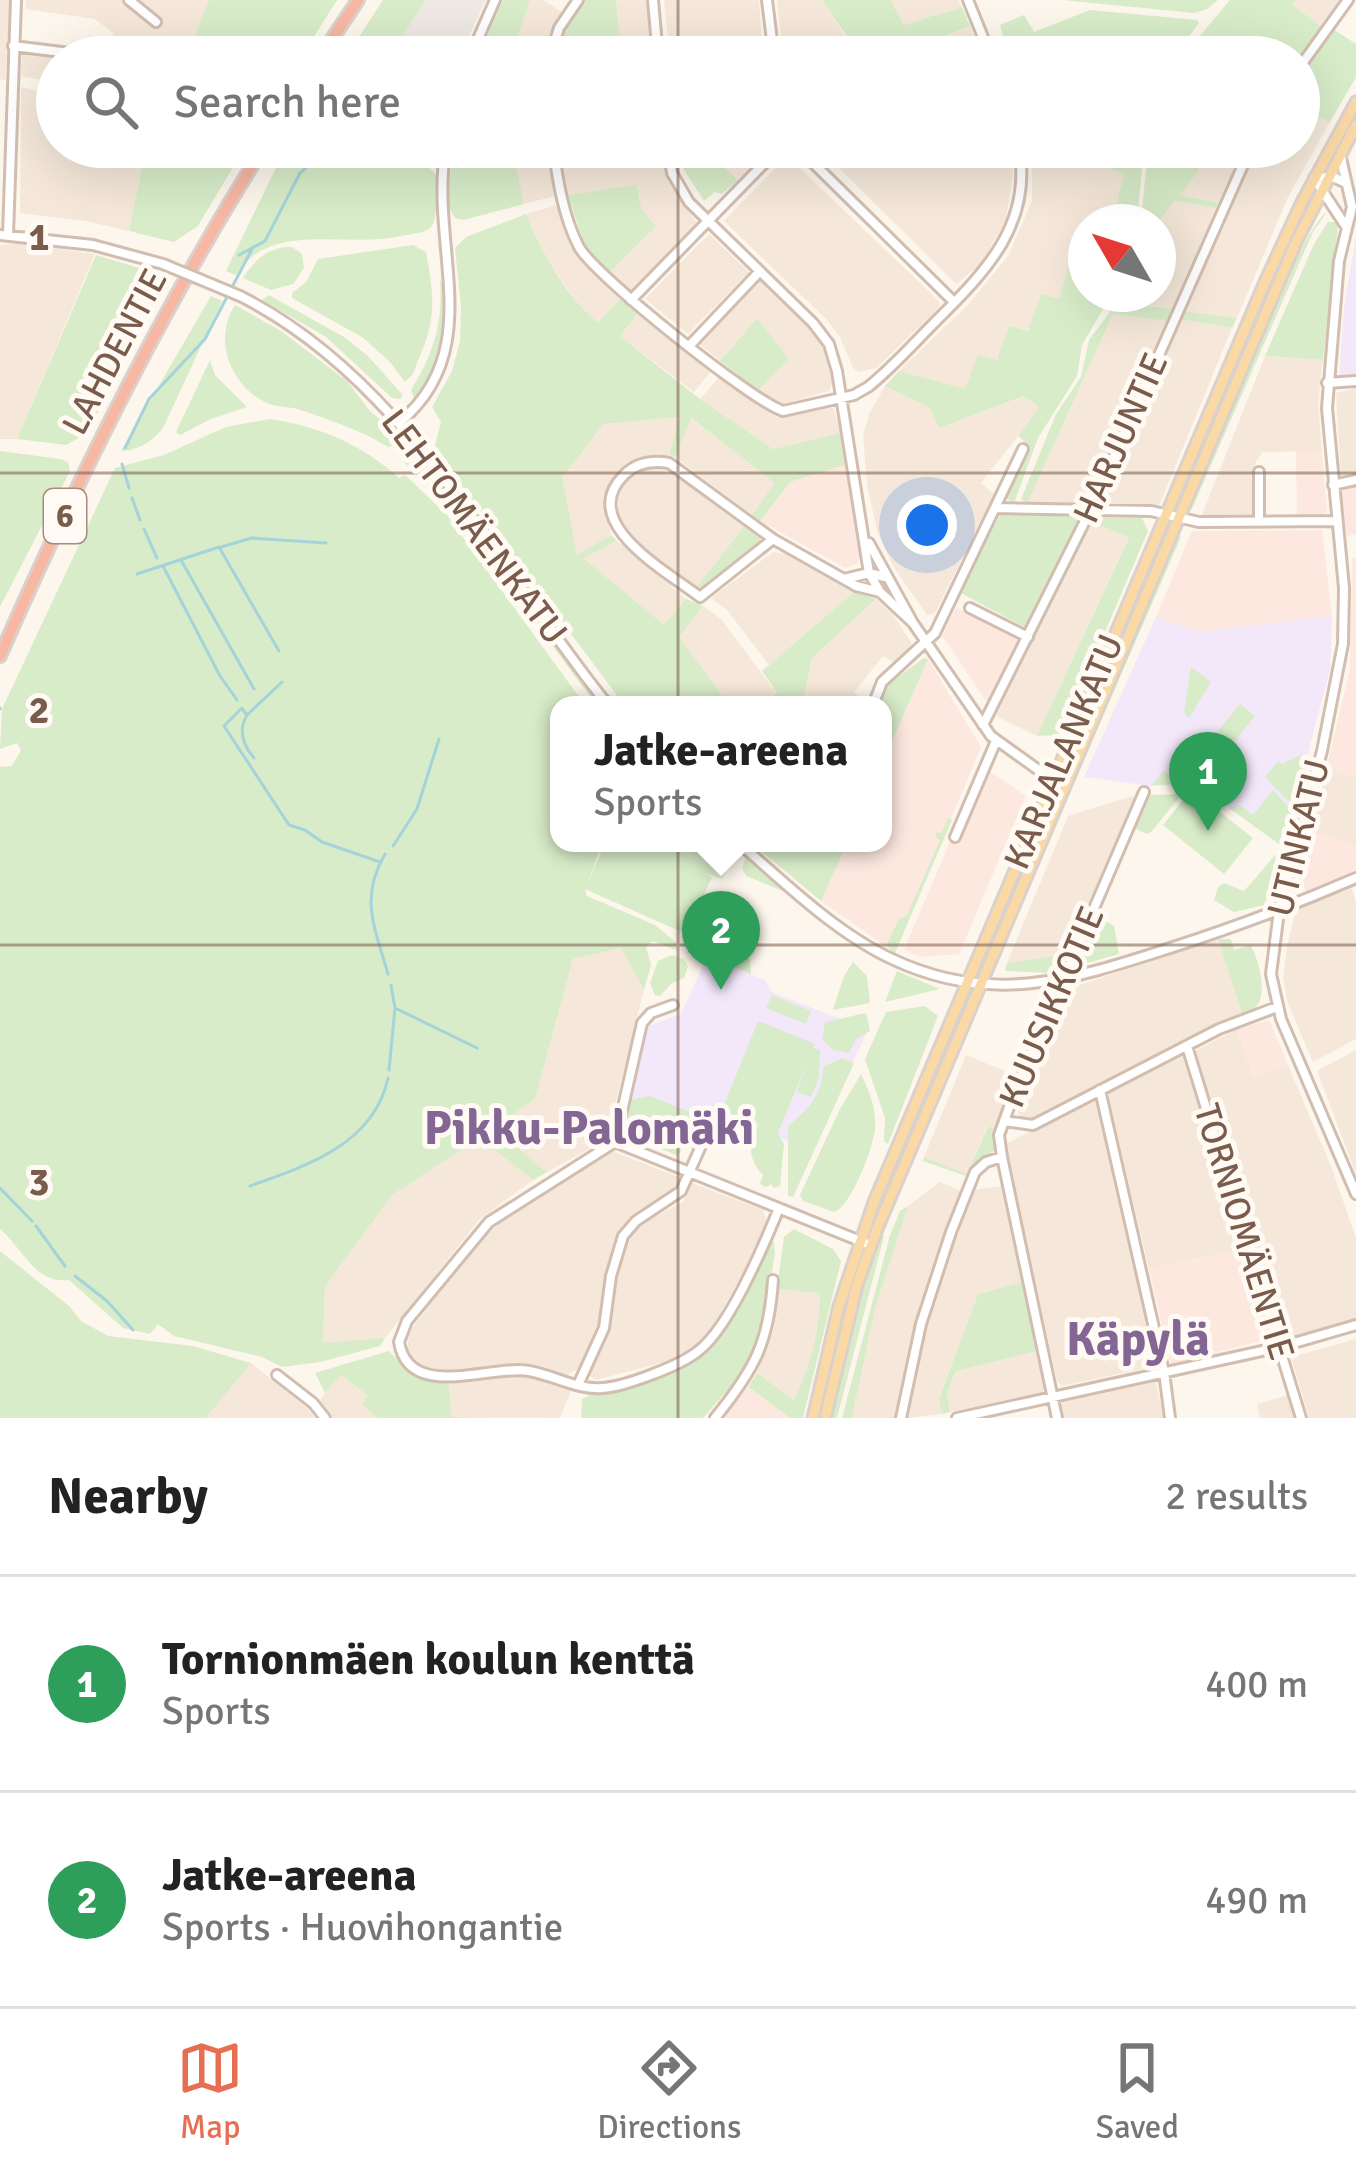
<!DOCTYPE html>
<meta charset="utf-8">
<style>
:root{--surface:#fff;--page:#f6f6f6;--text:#222;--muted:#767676;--line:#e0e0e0;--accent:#e76f51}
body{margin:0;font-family:Signika,sans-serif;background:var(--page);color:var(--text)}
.compass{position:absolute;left:1068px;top:204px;width:108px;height:108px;border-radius:50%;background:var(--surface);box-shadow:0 12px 48px #0002;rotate:309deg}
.you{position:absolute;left:927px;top:525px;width:42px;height:42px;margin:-30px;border:9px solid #fff;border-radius:50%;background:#1a73e8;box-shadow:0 0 0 18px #1a73e833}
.badge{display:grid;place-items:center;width:78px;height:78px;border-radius:50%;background:var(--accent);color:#fff;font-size:39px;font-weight:700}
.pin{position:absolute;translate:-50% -99px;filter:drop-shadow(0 3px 6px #0008)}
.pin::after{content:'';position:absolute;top:63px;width:42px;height:36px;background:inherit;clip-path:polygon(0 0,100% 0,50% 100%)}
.popup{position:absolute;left:550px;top:696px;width:342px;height:156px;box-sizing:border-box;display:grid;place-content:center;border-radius:24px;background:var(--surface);filter:drop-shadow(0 3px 9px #0005);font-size:39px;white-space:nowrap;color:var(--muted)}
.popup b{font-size:45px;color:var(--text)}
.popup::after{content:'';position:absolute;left:50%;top:100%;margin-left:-24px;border:24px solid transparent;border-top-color:var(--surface)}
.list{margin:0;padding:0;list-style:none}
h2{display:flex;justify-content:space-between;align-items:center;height:156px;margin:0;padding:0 48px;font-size:51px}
h2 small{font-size:39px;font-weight:400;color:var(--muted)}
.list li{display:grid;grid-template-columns:78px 1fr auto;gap:36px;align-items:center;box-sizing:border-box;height:216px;padding:0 48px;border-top:3px solid var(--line)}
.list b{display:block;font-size:45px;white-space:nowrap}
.list p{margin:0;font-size:39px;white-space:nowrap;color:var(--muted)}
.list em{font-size:39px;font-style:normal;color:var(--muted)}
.icon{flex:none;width:66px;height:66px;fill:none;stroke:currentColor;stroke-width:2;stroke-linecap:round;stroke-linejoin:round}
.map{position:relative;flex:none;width:1356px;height:1418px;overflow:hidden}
.search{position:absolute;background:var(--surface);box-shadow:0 12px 48px #0002;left:36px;right:36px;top:36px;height:132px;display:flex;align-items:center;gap:30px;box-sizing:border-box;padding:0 42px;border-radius:66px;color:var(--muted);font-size:45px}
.sheet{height:588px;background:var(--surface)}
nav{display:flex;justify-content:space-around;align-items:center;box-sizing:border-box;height:168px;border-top:3px solid var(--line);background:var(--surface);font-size:33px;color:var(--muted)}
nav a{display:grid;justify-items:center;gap:6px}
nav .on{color:var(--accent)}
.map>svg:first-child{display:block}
</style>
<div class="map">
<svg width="1356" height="1418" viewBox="0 0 1356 1418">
<rect width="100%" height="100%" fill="#fdf6ec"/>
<path fill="#f5e8da" d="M0,0h11l-6,80 -5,-1z
M26,0h183l-23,57h-129v26l-36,-7 1,-33 75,9 17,-18 -19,-15 -70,-10z
M530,0h13l19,12 -18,45h-33z
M616,0h30l7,57h-98l1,-4 65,-7z
M664,0h95l4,57h-93z
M777,0h45l35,54 -3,3h-71z
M891,0h67l4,7 -58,18z
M1295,0h47l-20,27 -31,-22z
M970,26l13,31h-57l-4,-11z
M21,87l36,8v52h89l-17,84 -44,-10 -65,-8z
M1299,110l31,12 -42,75 -51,121 -54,-7 74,-164h42z
M512,147h36l7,49 -31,8z
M818,147h192l3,27 -7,46 -25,44 -25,20z
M1210,147h36l-28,56 -39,-7 18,-23z
M1032,149l92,24 -12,49h-26l-3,43 -13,-2 -11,36 -94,91 -66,-19 68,-65 41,-50 24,-55z
M661,155l8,28 28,40 -67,68 -22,-17 34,-64 -6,-24 -68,9 -5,-31z
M787,156l153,146 -1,6 -63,60 -17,4 -6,-4 -13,-31 -12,-16 -104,-100z
M1175,201l41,7 -43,101 -53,-8 2,-7h36v-72z
M558,205l17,44 46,49 -23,26 -16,-16 -34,-46 -22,-48z
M709,234l40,38 -61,62 -43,-35z
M18,243l77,11 -78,185h-17v-194z
M760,280l60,60 10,25 3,16 -4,10 -47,13 -24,-13 31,-33 -32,-38 -37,41 -21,-17z
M639,312l74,57 -19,23 -74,-56z
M1113,314l53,7 -76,180 -7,5 -56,-2z
M1178,319l54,9 -73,178 -59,-2z
M1265,356l58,4 -5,43 4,48 -59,1 -7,9 -4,55 -51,1z
M721,375l57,43 51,-12 5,3 6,24 -67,16 -73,-50z
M885,386l45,22 9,20 86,-32 15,12 -59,75 13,11 -59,119 -8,2 -34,-49 -16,-35 -10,-47 -4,-48 6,-22z
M1356,388v86l-15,4 -5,-85z
M679,417l-10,38 -42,7 -24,33 8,40 -34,20 -16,-78 43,-53z
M690,418l86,65 -24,32 -77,-58z
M658,468l20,9 66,49 -47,61 -67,-50 -13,-20 1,-20 8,-16 21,-12z
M1090,521l39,15 -92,200 -41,-20z
M617,541l56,41 -2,5 15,12 -22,27 -82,-68z
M773,552l13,2 68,38 -85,73 -42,-55 -16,-12z
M876,599l16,14 20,31 -18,19 -11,-7 -29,36 14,13h-66l10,-47z
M703,606l18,13 56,75 -15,11h-33l-51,-68z
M1326,770l30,6v69l-44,-14z
M1132,796l3,1 -69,157 -59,9 61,-147z
M1352,888l4,15v136l-43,23 -25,-58 -5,-26 4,-31 8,-34 5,-6z
M1218,939l24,75 -212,106 -10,-1 -4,-15 52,-115z
M621,948l23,42 -34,135 -13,20 -50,27 -55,-44 43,-29 38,-140z
M1237,1029l16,48 35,-12 43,101 25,72v80l-72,21 -89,-288z
M1356,1050v124l-39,-103z
M966,1055l51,21 -22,53 -8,-3 -20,49 -43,-18z
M1183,1056l59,193 -93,20 -42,-177z
M1099,1098l57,262 -4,7 -90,19 -5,-5 -52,-237z
M479,1138l54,42 -54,40 -94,118 -62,6 2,-57 66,-91z
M612,1151l67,26 -5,12 -16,14 -23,10 -17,20 -9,26 -11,69 -18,40 -15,8 -40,-10 -73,6 -27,-4 -14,-11 -4,-9 3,-17 62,-82 35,-33z
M940,1182l21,9 -31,82 -35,145h-43l23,-109 33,-103z
M692,1183l71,27 4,11 -18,42 -44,76 -8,7 -17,12 -84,22 -6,-4 1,-11 17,-38 9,-58 10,-30 10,-13 46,-24z
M1003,1186l20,96 -45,12 -39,103 3,17 -36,4 28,-124 29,-83 10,-21z
M777,1289l43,3v31l-11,46 -15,31 -37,-27 16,-41z
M1356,1339v79h-47l-18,-61z
M1038,1351l8,40 -96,21 -3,-19 9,-22z
M251,1363l56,45 8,10h-109z
M340,1374l29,23 -6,8 15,13h-44l-14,-18z
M512,1374l28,5 31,12 -11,27 -110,-1 -1,-33z
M1155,1380l9,38h-102l-1,-17z
M1288,1395l7,23h-35l-3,-14z"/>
<path fill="#fde8e0" d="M716,147h53l-31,33 -16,-15z
M1296,451h26l5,61 -4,3 -26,1z
M845,465l17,88 -5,11 -12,4 -85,-47 30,-39z
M1356,485v49l-9,2 -6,-47z
M1322,530l10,86 -133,16 -43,-15 36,-86z
M1356,557v219l-30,-6 24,-101 2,-111z
M956,608l66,30 -33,67 -47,-69z
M928,659l53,88 -86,206 -74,-52 26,-58h36v-81z
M989,771l37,25 -67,158 -39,3 -16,-7 47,-111 9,-3z
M1312,831l44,14v25l-49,21 -10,-9z
M1269,1020l19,45 -35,13 -16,-49z
M1242,1249l26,90 -97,25 -22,-95z
M748,1387l42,31h-69z"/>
<path fill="#efe9e4" d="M426,0h60l-27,57h-70z"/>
<path fill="#f3e8fa" d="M1356,235v141l-17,4 5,-72z
M1332,616l-2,54 -47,177 -86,-63 -47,2 -66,-9 72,-160 43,15z
M707,957l58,23 7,12 96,38 -56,120 -104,-39 -16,37 -9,-3 -5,11 -55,-24 23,-105 35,-13z"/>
<path fill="#d8ecc9" d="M209,0h128l-36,57h-115z
M383,0h43l-37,57h-43z
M503,0h27l-19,57h-34z
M584,0h32l5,46 -65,7 6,-22z
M822,0h69l13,25 58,-18 8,19 -48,19 4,12h-65z
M1062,0h156l-11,9 -13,4z
M1230,0h65l-3,5 30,22 -23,29 -42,-4 -3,5h-72z
M1090,10l107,10 2,3 -25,34h-166l-8,-32 24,-10 10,17z
M1333,29l23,15v33l-26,45 -31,-12v-33z
M146,147h99l-47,79 -24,16 -45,-11z
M286,147l144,1 -5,17 11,9c0,12 4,47 -7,55 -5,4 -20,5 -27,7 -55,13 -132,-17 -166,39l-10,-4z
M453,147h59l12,57 -61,16 -8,-2 -8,-13z
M679,147h37l6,18 16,15 -16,14 -7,-2 -11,9 -20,-31z
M1031,147h113l-7,75h-25l12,-49z
M1148,147h62l-13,26 -17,22 38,8 -2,5 -41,-7 -17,21h-17z
M636,185l6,25 14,16 -48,48 -24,-30 -16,-49z
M1315,191l-135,311 -4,-1 101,-236z
M1327,212l-14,20 -122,279 -5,-4c20,-45 113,-278 141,-295z
M526,214c17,41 38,79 72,109l23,-25 18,14 -19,24 80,63 73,50 67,-16 5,32 -55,17 -30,39 -8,-6 23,-32 -84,-65 -16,39 -6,-2 10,-38 -75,7 -42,53 15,78 34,-20 6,6 -34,17 81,67 22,-26 17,7 -24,31 50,68h-105l-190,-255 7,-28 -9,-15 20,-36 8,-30 1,-34 -6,-59 11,-11z
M1328,222h8l2,4 -15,134 -58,-4 49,-112z
M413,245l13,7c8,44 11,66 -7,106 -5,11 -3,15 -14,24l-15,-20 -28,-25 -70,-39v-5l14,-11 12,-23z
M292,247l10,7 2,14 -11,16 -22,6 -28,-12c11,-18 27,-32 49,-31z
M96,255l60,18 5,18 -74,142 -21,12 -49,-6z
M1086,255v39h26l-30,51 -5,31 -39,62 -24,65 -7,-4 22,-53 -11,-10 21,-29 -15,-11 -85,32 -9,-20 -45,-22 14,-15 66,18 13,-34 19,5 12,-34 19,5 13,-37 18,5 11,-37 13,2z
M440,280c20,35 -1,91 -25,121l-4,-11c23,-37 32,-67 29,-110z
M1117,294h5l-1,8 52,7 -7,12 -53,-7 -86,190 -6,-5 35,-85 25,-37 8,-37 20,-27z
M269,295l75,42 24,19 34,38 -1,5 -9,-1 -66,-61 -64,-37z
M211,296l11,5 -58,125c-9,14 -26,25 -43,25z
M235,305l46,26 66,50 23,30 28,23 3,10 -13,3c-27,-17 -57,-26 -87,-37 -9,-3 -19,-3 -28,-5 -27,-8 -47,-37 -48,-64 0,-14 3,-25 10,-36z
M1183,311l54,7 -5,10 -54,-9z
M757,319l32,39 -31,33 -38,-30z
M210,360l5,15 32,32 -36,12 -31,16 -4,-3z
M270,419c49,7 93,26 129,59l6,-3 41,39 139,191h-26v138h43l-14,40 17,-40h29l27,12 -22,-12h64l23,30 -4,6 -17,-6 7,4 -26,57 -101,-45 2,7 68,29 23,19 -3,6 -22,-9 -7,6 5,18 -7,25 -23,-42 -48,11 -38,140 -42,29 54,44 -14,8 -54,-42 -88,58 -66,91 -2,56 62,-5 -5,8 -60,16 -38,5 -20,-10 -88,-21 -16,-12 -8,10 -27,-6 -54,-48c-35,4 -46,-32 -69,-51v-462l12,-1 9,-16 -4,-7 -17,6 2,-40 113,-241 49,-13 62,-28z
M413,448l189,257h-5l-18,-23 -127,-175 -48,-45z
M0,451l60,8 8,3 2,9 -70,136z
M1001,513l75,3 3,6 -53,106 -67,-36z
M1093,517l49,1 6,13 -80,188 -10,16 -21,1 92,-199 -39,-16z
M744,526l17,13 -2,8 -55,41 -7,-1z
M1163,530l5,1 -106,243 -1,-1z
M1176,535l5,2 -114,262 -4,-2z
M854,592l22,7 -64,59 -10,47h-40l15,-12 -15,-22z
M924,658l4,1 -45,103v-57h-5l10,-21z
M1191,667l20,15 -22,36 -5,-6z
M1240,704l15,12 -23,29 -15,-13z
M1208,741l26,22v12l-18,21 -19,-12 -46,1 13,-14 12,9z
M1301,755l8,6 -14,47 -30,-31 13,-16 4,3z
M1273,790l21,23 -11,34 -54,-39 11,-3 13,10z
M1182,794l-30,37 -5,3 -14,-6 14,-33z
M1186,796l15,1 52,41 -29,36 -61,-49z
M948,818l4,2 -58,135 -7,-11 12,-25 8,-4 33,-75 -5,-3 2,-5 5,1z
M751,843h96l-26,58z
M1276,854l3,5 -15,46 -30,7 -20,-12 4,-13 6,-4 20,8z
M746,857l44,37 -44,-18 -4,-8z
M728,899l15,8 -15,38 -16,-8z
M1096,916l18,10 5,28 -38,11 -3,-7z
M1218,939h13l3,11 16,-5c8,11 17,46 8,59 -2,4 -12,8 -16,10z
M714,945l36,14 1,15 -41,-16 -1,-10z
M1066,954l-15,19 -46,-2 2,-8z
M672,955l12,4 4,8 -4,11 -13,6 -11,12 -5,-1 -5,-12 8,-22z
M853,962l14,14 3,27 -37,7 11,-34z
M897,971l43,18 -55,13z
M772,995l39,16 -5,13 -40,-16z
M925,1006l13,10 -50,128 -4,-3 1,-23 -20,-59 21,-47z
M866,1013l4,18 -14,8 -7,14 -16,-3 -11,-10 3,-18z
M758,1021l57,23 -2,4 7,2 -1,28 -8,19 -14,-5 10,-29 -29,70 6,11 -4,42 -7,2 -1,-4 -6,3 -6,-3 3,-9c-17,-18 -14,-35 -4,-50l-37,-15z
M949,1033l-4,22 -71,170 -4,-2z
M842,1058l12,5 -61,134 -5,-1v-70c20,-16 35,-32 35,-59z
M861,1074c8,16 16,36 14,55 -2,19 -24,78 -41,83l-31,-11 -3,-6 40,-86z
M650,1096l54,22 -12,30 -9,-3 -5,11 -55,-24 6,-32z
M988,1126l7,3v21l-19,13 -7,14 -46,-16 1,-4 43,17z
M908,1206l-33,103 -23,109h-10l48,-183 10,-24z
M794,1229l39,20 8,12 -38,157h-13l-42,-31 9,-14 37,27c17,-35 26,-69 26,-107l-43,-4 7,-52z
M880,1233l4,3 -47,182h-7l25,-105z
M770,1242h4l1,11 -14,85 -23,40 -35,40h-122l1,-19 6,-3 45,-10 59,-24 17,-11 15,-19z
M0,1251l69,55 12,15 27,15 85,10 58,17 -45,55h-206z
M1023,1282l15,69 -82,20 -9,22 3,19 -8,2 -3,-16 39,-104z
M389,1351l23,23 37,10 2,33 60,1h-133l-16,-13 6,-9 -27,-21 -16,18 -10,-20z"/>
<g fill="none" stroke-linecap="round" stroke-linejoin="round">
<path stroke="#a5d3da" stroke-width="3" d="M239,255l26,-14 35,-68 29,-26
M125,448l24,-49 56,-60 48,-92
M122,464l7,24
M132,498l8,22
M144,529l13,29
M221,547l31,-9 74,5
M181,560l73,129
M163,566l57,110 17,24
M137,574l82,-27 60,104
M242,708l-18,18 65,99 16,5 17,12 58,20
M0,709v-1
M243,710l4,5c-9,15 -4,30 7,43
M248,714l34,-32
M393,846l24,-37 22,-70
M385,854c-26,44 -10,74 3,120
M395,1008l82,40
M389,1070l6,-62 -4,-23
M250,1186c57,-20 124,-42 138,-108
M0,1188l32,33
M36,1226l29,40
M75,1276l32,25 26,29"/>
<defs>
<path id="minor" d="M129,0l27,22
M653,0l5,57
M767,0l7,57
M968,0l23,57
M13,46l89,11
M470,57l25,-57
M550,57l9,-29 19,-28
M1299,68l49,-68
M553,147c5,34 10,69 26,100 16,29 173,154 204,164l71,-16 14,-8c24,-19 45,-43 67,-65 50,-50 98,-97 84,-175
M668,147l4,26 17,29 124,121 16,21 8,27 32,202 11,19
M797,147l157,155
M1341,158l11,49 -13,54 -12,147 17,180 -1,56 -21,107 -43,160 -8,63 10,45 75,175
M555,161l113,-14
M1344,182l-11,-5 -19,1 31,47
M0,235l93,10 70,19
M8,235l8,-235
M240,296c169,85 253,268 368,409
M631,300l149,-153
M691,344l69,-73
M1327,383l29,-2
M400,422c88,-74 28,-178 46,-275
M1333,485l23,-5
M996,508l155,3 48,11 137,-1
M1259,522v-50
M773,539l-73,58c-32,-25 -124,-74 -76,-122 12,-12 28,-15 45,-12l104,76 83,47 24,6 33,31
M869,543l44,80 78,113 71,51
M844,579l25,-6 16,4
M970,608l58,29
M873,705l9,-23 53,-49 88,-184
M983,725l107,-214 161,-364
M955,837l41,-96
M739,843c46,40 97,90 153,116 99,47 179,21 275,-10 65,-21 127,-44 189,-71
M1187,1046l114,372
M1100,1090l64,282 6,46
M1004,1121l29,4 186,-96 58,-22
M615,1142l-126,80 -82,99 -8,21c10,60 92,22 130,29 24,4 48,19 73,17 22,-1 77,-22 95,-36 31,-22 67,-107 82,-144
M615,1142l255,103
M615,1142l27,-119 9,-10 22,-8
M1002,1157l55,261
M277,1375l36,28 12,15
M578,1385l26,-57 7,-52 12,-40 13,-15 45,-30 35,-79
M715,1418c39,-48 54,-75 58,-138
M901,1418l20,-94 30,-92 24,-60 11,-10 16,-5 -3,-22 13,-36 132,-307
M957,1418l323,-71 76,-22"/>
<path id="major" d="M813,1418l26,-112 35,-104 391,-920 37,-80 54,-100
M825,1418l32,-133 20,-56 419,-987 60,-117"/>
<path id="highway" d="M320,57l38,-57
M0,656c76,-174 162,-348 264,-509"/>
</defs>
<use href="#minor" stroke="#d1beb0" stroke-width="14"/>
<use href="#major" stroke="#dad1cd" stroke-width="15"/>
<use href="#highway" stroke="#dad1cd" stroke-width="16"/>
<use href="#minor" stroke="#fff" stroke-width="8"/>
<use href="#major" stroke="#fbd9a5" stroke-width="9"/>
<use href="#highway" stroke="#f7b7a3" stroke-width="10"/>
<defs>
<path id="minor-bridge" d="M163,264l77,32"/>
</defs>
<use href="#minor-bridge" stroke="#d1beb0" stroke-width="14" stroke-linecap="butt"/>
<use href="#minor-bridge" stroke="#fff" stroke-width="8"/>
</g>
<path fill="none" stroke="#7a5c4d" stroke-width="3" stroke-opacity="0.55" d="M678,0v57M678,147v1271M0,473h1356M0,945h1356"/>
<g text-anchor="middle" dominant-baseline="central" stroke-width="10" stroke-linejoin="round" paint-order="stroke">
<rect fill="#fffaf3" stroke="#a28b7f" stroke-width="3" x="44" y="489" width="42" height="54" rx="9"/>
<g font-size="33" font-weight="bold" fill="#7a5c4d">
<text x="65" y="516">6</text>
</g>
<g font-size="36" fill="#7a5c4d" stroke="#fffaf3">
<text transform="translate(115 352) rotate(-62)">LAHDENTIE</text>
<text transform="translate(1121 438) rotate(-66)">HARJUNTIE</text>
<text transform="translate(474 527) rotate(53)">LEHTOMÄENKATU</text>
<text transform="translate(1064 752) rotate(-67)">KARJALANKATU</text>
<text transform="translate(1299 838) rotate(-76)">UTINKATU</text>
<text transform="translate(1052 1007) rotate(-67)">KUUSIKKOTIE</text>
<text transform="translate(1244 1232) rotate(73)">TORNIOMÄENTIE</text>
</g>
<g font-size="48" font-weight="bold" fill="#846695" stroke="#fffaf3">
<text x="589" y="1128">Pikku-Palomäki</text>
<text x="1138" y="1339">Käpylä</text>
</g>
</g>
<g font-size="39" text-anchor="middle" font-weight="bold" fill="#7a5c4d" stroke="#fffaf3" stroke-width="10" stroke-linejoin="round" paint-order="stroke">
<text x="39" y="250">1</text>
<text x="39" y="723">2</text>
<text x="39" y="1195">3</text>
</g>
</svg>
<svg class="compass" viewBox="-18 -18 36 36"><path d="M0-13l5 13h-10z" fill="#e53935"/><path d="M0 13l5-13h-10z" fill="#767676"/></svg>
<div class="you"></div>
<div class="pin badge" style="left:1208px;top:831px;background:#2e9e5b">1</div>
<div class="pin badge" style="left:721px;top:990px;background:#2e9e5b">2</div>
<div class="popup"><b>Jatke-areena</b>Sports</div>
<div class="search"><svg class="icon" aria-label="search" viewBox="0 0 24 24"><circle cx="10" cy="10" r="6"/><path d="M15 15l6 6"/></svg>Search here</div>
</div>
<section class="sheet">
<h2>Nearby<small>2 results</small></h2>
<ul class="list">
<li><span class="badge" style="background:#2e9e5b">1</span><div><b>Tornionmäen koulun kenttä</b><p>Sports</p></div><em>400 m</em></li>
<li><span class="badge" style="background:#2e9e5b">2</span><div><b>Jatke-areena</b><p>Sports · Huovihongantie</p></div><em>490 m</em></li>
</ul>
</section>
<nav>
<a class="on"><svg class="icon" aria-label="map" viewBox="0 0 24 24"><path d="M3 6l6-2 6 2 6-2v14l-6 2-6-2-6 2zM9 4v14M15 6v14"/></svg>Map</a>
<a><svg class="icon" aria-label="directions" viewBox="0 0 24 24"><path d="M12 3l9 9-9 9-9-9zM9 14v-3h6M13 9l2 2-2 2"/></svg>Directions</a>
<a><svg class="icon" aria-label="saved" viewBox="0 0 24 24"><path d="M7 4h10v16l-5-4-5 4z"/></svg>Saved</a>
</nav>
